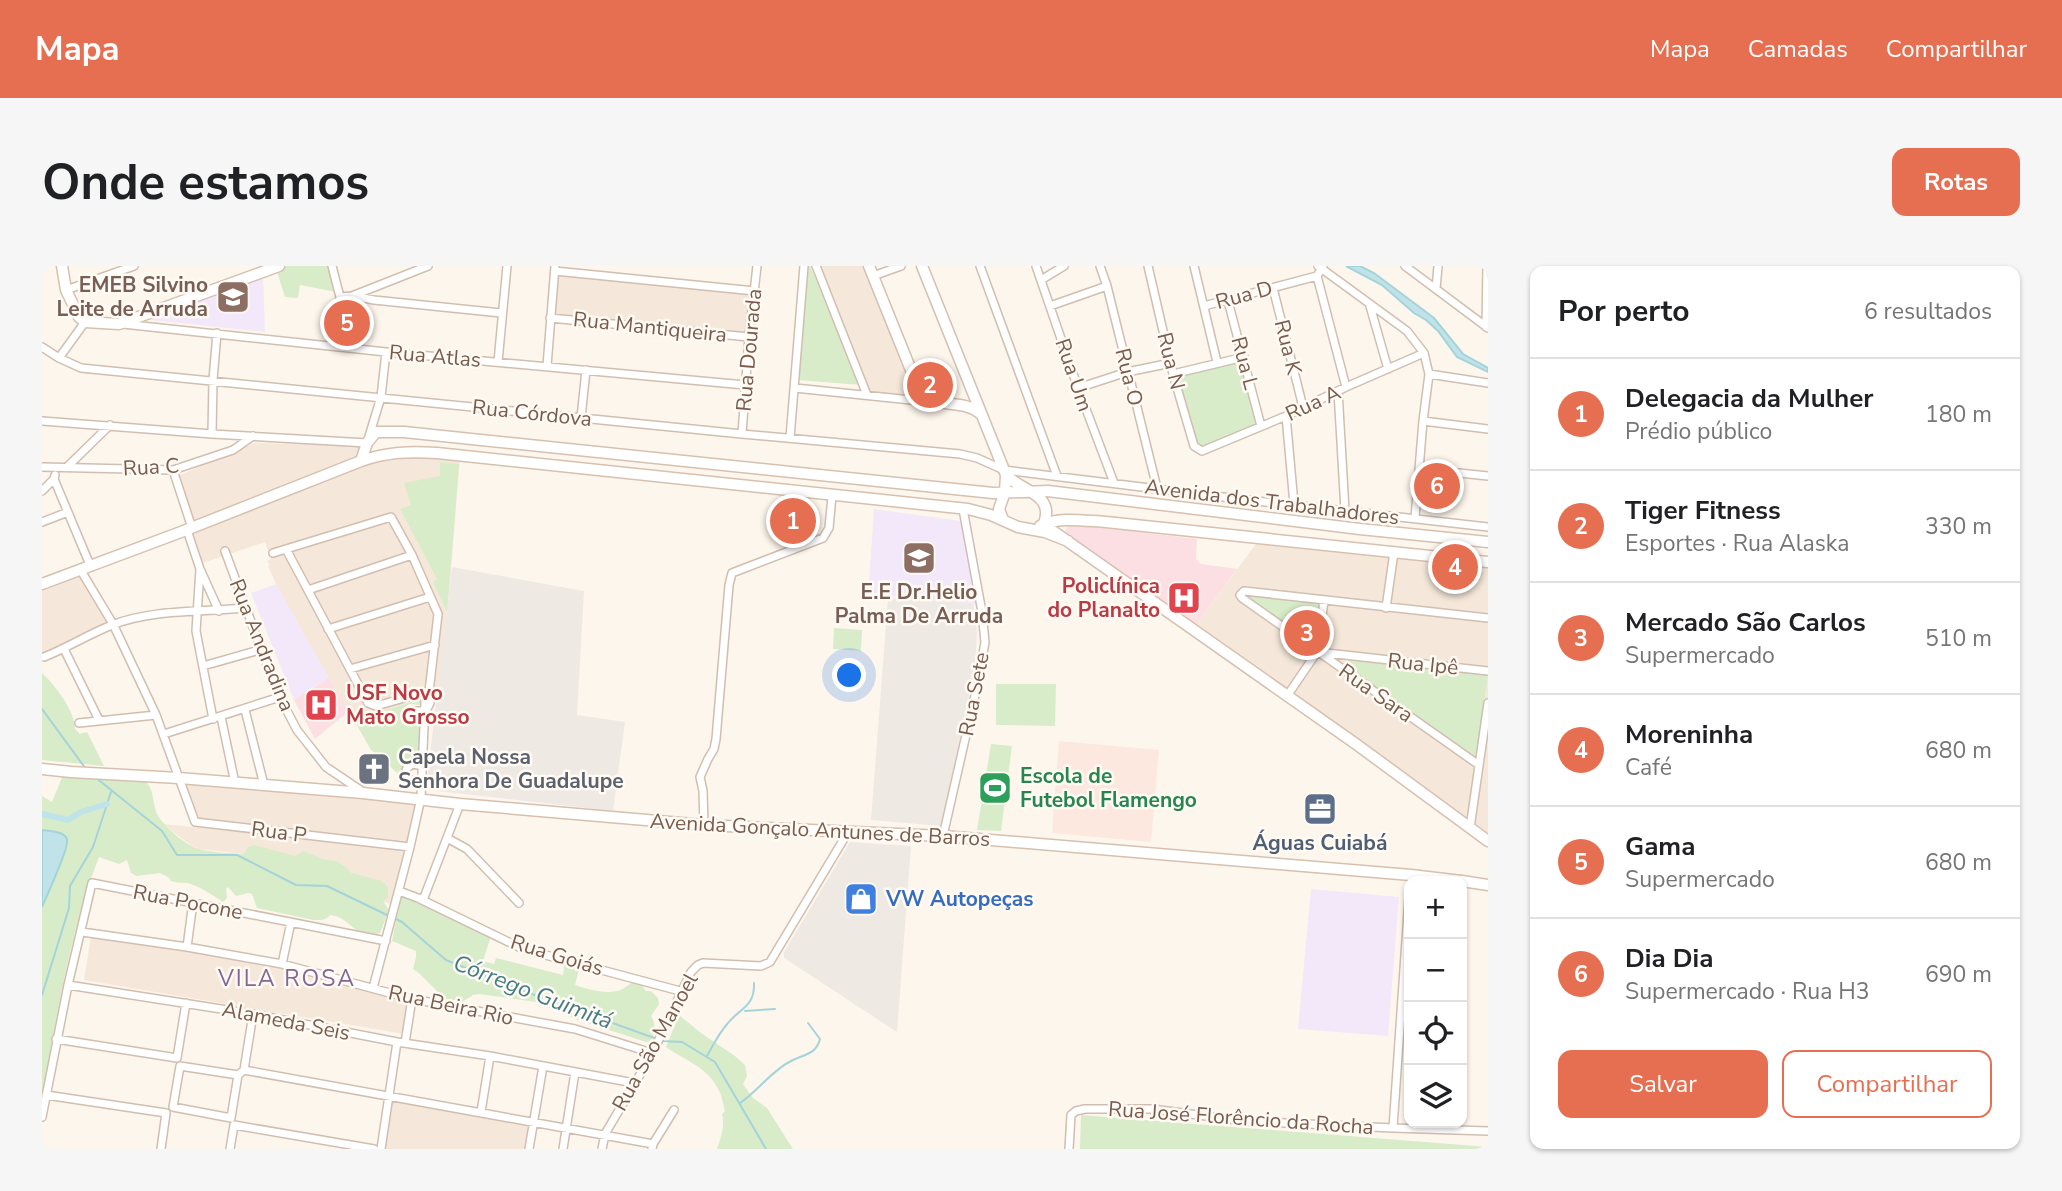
<!DOCTYPE html>
<html lang="pt">
<meta charset="utf-8">
<style>
:root{--surface:#fff;--page:#f6f6f6;--text:#202124;--muted:#757577;--line:#e0e0e0;--accent:#e76f51}
body{margin:0;font-family:"Nunito Sans",sans-serif;background:var(--page);color:var(--text)}
.controls{position:absolute;right:21px;bottom:21px;display:grid;overflow:hidden;border-radius:14px;box-shadow:0 2px 5px #0004}
.controls button{width:63px;height:63px;display:grid;place-items:center;padding:0;border:0;border-bottom:2px solid var(--line);background:var(--surface);color:var(--text);font:35px sans-serif}
.you{position:absolute;left:808px;top:410px;width:24px;height:24px;margin:-18px;border:5px solid #fff;border-radius:50%;background:#1a73e8;box-shadow:0 0 0 10px #1a73e833}
.badge{display:grid;place-items:center;width:46px;height:46px;border-radius:50%;background:var(--accent);color:#fff;font-size:23px;font-weight:700}
.pin{position:absolute;translate:-50% -50%;border:4px solid #fff;box-shadow:0 2px 7px #0006}
.list{margin:0;padding:0;list-style:none}
h2{display:flex;justify-content:space-between;align-items:center;height:91px;margin:0;padding:0 28px;font-size:30px}
h2 small{font-size:23px;font-weight:400;color:var(--muted)}
.list li{display:grid;grid-template-columns:46px 1fr auto;gap:21px;align-items:center;box-sizing:border-box;height:112px;padding:0 28px;border-top:2px solid var(--line)}
.list b{display:block;font-size:26px;white-space:nowrap}
.list p{margin:0;font-size:23px;white-space:nowrap;color:var(--muted)}
.list em{font-size:23px;font-style:normal;color:var(--muted)}
.actions{display:flex;gap:14px;padding:21px 28px}
.actions a{flex:1;padding:16px 0;border:2px solid var(--accent);border-radius:14px;text-align:center;font-size:24px;color:var(--accent)}
.actions .main{background:var(--accent);color:#fff}
.icon{flex:none;width:38px;height:38px;fill:none;stroke:currentColor;stroke-width:2;stroke-linecap:round;stroke-linejoin:round}
.map{position:relative;flex:none;width:1446px;height:883px;overflow:hidden;border-radius:14px}
header{display:flex;align-items:center;gap:42px;box-sizing:border-box;height:98px;padding:0 35px;background:var(--accent);color:#fff}
header strong{font-size:33px}
nav{display:flex;gap:38px;margin-inline-start:auto;font-size:24px}
.intro{display:flex;align-items:center;justify-content:space-between;box-sizing:border-box;height:168px;padding:0 42px}
h1{margin:0;font-size:49px}
.button{padding:18px 32px;border-radius:14px;background:var(--accent);color:#fff;font-size:24px;font-weight:700}
main{display:flex;gap:42px;padding:0 42px}
aside{flex:1;background:var(--surface);border-radius:14px;box-shadow:0 2px 5px #0004}
.map>svg:first-child{display:block}
</style>
<header>
<strong>Mapa</strong>
<nav><a>Mapa</a><a>Camadas</a><a>Compartilhar</a></nav>
</header>
<div class="intro"><h1>Onde estamos</h1><a class="button">Rotas</a></div>
<main>
<div class="map">
<svg width="1446" height="883" viewBox="0 0 1446 883">
<rect width="100%" height="100%" fill="#fdf6ec"/>
<path fill="#f5e8da" d="M778,0h44l50,131 -45,-6z
M515,8l194,19 -4,42 -194,-19z
M212,177l106,2 -1,12 -165,67 -16,-48z
M368,190l50,2 -10,125 -13,120 -16,-1v-3l-67,21 -48,-81 -30,-55 -8,-18 2,-1 -3,-4 4,-2 -6,-17 -62,21 -11,-30 185,-73z
M1214,278l232,23v266l-294,-206z
M38,308l31,52 -69,29v-66z
M144,518l232,17 -10,43 -211,-24z
M121,558l245,26 -15,55 -149,-51 -45,-5 -7,-3z
M49,670l84,12 124,24 110,28 -5,34 -320,-54z
M351,831l140,24 -4,28h-145z"/>
<path fill="#fde8e0" d="M1017,475l100,9 -8,92 -99,-9z"/>
<path fill="#efe9e4" d="M410,301l132,24 -7,124 48,7 -12,89 -185,-21v-18z
M846,332l85,5 4,29 -2,36 -34,158 -70,-6z
M808,576l61,4 -14,186 -113,-74v-6z"/>
<path fill="#f3e8fa" d="M221,8l2,58 -123,-13z
M832,243l87,12 15,83 -108,-9z
M234,318l53,94 -35,22 -43,-107z
M1269,623l88,8 -11,139 -90,-7z"/>
<path fill="#fbdfe3" d="M1032,258l123,15 -1,20 5,5 36,5 -43,58 -130,-91 3,-9z
M287,412l20,33 -34,28 -21,-39z"/>
<path fill="#d8ecc9" d="M243,0h43l8,26 -36,-7 -2,13 -13,-1 -9,-28z
M767,0h1l51,119 -63,-5z
M1200,93l16,66 -54,23 -7,-4 -21,-69z
M398,196l19,2 -12,148 -14,-30 4,-3 -37,-70 11,-4 -7,-22 36,-7z
M1211,330l67,7 -5,41h-2l-62,-44 -1,-3z
M792,362l28,2 -1,21 -28,-2z
M1307,394l139,14 -11,80 -3,2 -129,-91z
M0,407c13,12 33,38 33,56l5,5 7,-2 17,34 -62,-6z
M954,418h60l-1,42 -59,-1z
M379,433v3h4l-3,3 -13,-1 -4,3 -1,5 4,6c7,3 10,-1 14,-7l-1,49 -9,3 -7,15 6,7 -40,-35 -17,-30z
M949,478l21,2 -11,85 -24,-1z
M21,509l80,4c12,9 9,23 14,35 6,12 30,32 42,35 14,4 30,4 45,5l4,-7 6,-2 41,11 8,-5 20,8 13,2 10,6 5,6 31,8 6,6v11l-5,3 6,9 -9,23c-26,8 -28,-16 -50,-18 -5,6 -10,5 -17,5l-56,-12 -5,-14 -4,-1 -12,3 -8,-9 -2,2 1,9 -4,4c-10,-7 -20,-13 -30,-17 -8,-4 -15,-1 -22,-4l-3,-4 -8,-4 -23,3 -6,-3 -4,-13 -8,4 -20,-7c-30,77 -42,159 -57,240v-301l10,6z
M359,629l21,8 69,33 -8,25 11,3 2,-6 67,17 2,-14 15,4 -5,20c12,4 29,9 42,6 6,-1 11,-6 16,-9l7,1 6,8h5l7,7 1,6 -8,12c5,7 5,19 -1,26h-4l-71,-23 -39,-17 -57,-8 -6,1 -11,7 -28,-5 3,-6 -17,-17 -7,-5 3,-12v-6l-24,-10z
M637,749l22,18 34,23 10,9 2,11 -4,8 10,14 14,10 26,41h-76c4,-12 8,-23 5,-35l3,-3c-2,-7 -3,-16 -7,-22 -10,-22 -34,-29 -52,-42z
M1039,849l407,32v2h-408z"/>
<path fill="#bfe3e8" stroke="#a5d3da" stroke-width="2" d="M1304,0h14l14,7 60,45 29,36 25,14v4l-31,-15 -19,-26 -12,-11 -12,-7 -32,-28z
M0,564c7,1 22,1 25,9 3,8 -21,58 -25,68z"/>
<g fill="none" stroke-linecap="round" stroke-linejoin="round">
<path stroke="#a5d3da" stroke-width="2" d="M0,443l44,60
M53,511l67,54 15,24h60l59,30 31,1 62,30
M352,652l8,4 44,38 72,29 139,50
M0,729l27,-87 1,-22 23,-39 18,-55
M703,745l30,-2
M620,775l20,1 33,20 51,87
M665,790c6,-11 12,-23 21,-33 12,-15 27,-16 26,-40
M698,837c19,-13 31,-32 51,-42 13,-7 25,-6 29,-22l-12,-16"/>
<path stroke="#bfe3e8" stroke-width="6" d="M0,548l26,6 13,-8 26,-8"/>
<defs>
<path id="street" d="M290,0l8,31 -6,48
M774,0l51,129
M938,0l77,210
M994,0l42,122 36,95
M1058,0l7,20 50,202
M1106,0l25,108 21,72 8,5 84,-35 60,-29 78,-34
M1152,0l23,96
M1276,0l89,65 17,22 5,21 -6,47 -8,97
M1363,0l83,62
M513,5l200,20
M831,10l28,-10
M1275,10l29,111
M999,14l23,-14
M1231,22l30,119
M1394,23l2,-23
M24,24l68,-24
M310,30l22,4 127,13
M298,31l12,-1 76,-30
M1186,35l33,125
M1008,40l57,-20
M1162,40l113,-30 6,-10
M1328,40l18,63
M508,52l199,19
M81,58l263,28 359,33
M1444,61l1,-61
M0,81l17,11 22,10 661,66 218,20 17,4 27,12 235,29 249,28
M17,92l26,-36
M456,96l9,-96
M505,100l8,-100
M1131,108l71,-17
M1387,108l59,9
M753,122l135,14
M1036,122l49,-16 44,-9
M1296,125l7,119
M1244,150l8,88
M539,152l5,-48
M0,155l170,13 155,9 14,-46 5,-45
M1381,155l65,8
M170,168l1,-54 4,-47
M700,168l7,-97 8,-71
M748,172l14,-172
M0,201l131,3 60,-20 20,-14
M24,202l44,-43
M131,204l19,58
M1417,207l29,3
M12,213l36,86
M0,225l12,-12 1,-4
M0,256l26,-10
M145,264l13,39 19,42
M244,283l82,154 8,3 53,-15
M183,285l52,141 20,38 29,37 37,25
M231,287l118,-36 21,38 26,59 -9,78
M38,303l33,55 43,91 39,107 215,25
M158,303l-4,62 17,88
M266,324l104,-35
M1344,342l8,-56
M286,363l102,-32
M22,383l35,71
M1276,386l170,19
M2,391c23,-9 45,-23 68,-32 41,-16 91,-13 134,-17
M161,400l60,-17
M308,403l85,-24
M1245,430l30,-44 7,-51
M203,444l19,75
M370,445h14
M179,451l14,66
M37,457l77,-8
M122,468l116,-37
M1437,499l-237,-167 -2,-3 4,-4 244,27
M381,516l-13,-1 -5,-8 2,-5 5,-4 12,2
M662,559l-1,-34 -3,-14 8,-18 6,-10 2,-10 13,-154 3,-12 91,-35 6,-10 3,-32
M1428,562l18,-125
M901,570l36,-158 6,-36 -3,-30 -19,-103
M405,572l20,11 52,54
M357,625l19,7 105,51 157,42
M381,634l37,-96
M40,666l105,15 95,17 130,35 163,30 77,24
M145,681l6,-45
M240,698l9,-42
M26,719l185,29 144,28 93,14 144,27
M331,722l37,-141 11,-49 4,-96 4,-10 1,11 -4,8
M211,748l-9,56 409,74
M14,773l121,19 9,-55
M363,777l7,-44
M196,809l-58,-9 -7,41 58,11 7,-43 6,-5
M4,829l120,18 -5,36
M439,846l9,-56
M0,851l26,-132 24,-102 294,58
M1351,862l16,-231
M188,883l4,-24 140,24
M339,883l16,-107
M487,883l14,-83
M521,883l12,-77
M560,883l3,-15 46,-78 40,-84 7,-7 5,-2 58,3 9,-4 78,-130
M610,883l1,-5 21,-34
M1027,883l2,-34 5,-4 9,-2h67l93,12 148,7 95,3"/>
<path id="secondary" d="M20,0l4,24 13,27 6,5 34,2 160,-58
M827,0l52,129c18,14 43,3 61,20
M880,0l84,209 -1,17 -6,17 4,11
M319,195l6,-18 9,-11h28l589,61 55,-2 312,38 128,13
M964,209c15,16 49,19 38,48
M1001,258l313,220 132,97
M998,260c18,-10 45,-5 66,-4l382,40
M0,318l139,-52 180,-71c26,-9 49,-10 76,-8l531,56 23,6 27,12 27,5 23,9
M0,503l29,3 108,6 184,15 97,11 244,21 239,11 468,39 50,6
M1420,615l26,4"/>
</defs>
<use href="#street" stroke="#d1beb0" stroke-width="10"/>
<use href="#secondary" stroke="#d6c0b0" stroke-width="13"/>
<use href="#street" stroke="#fff" stroke-width="7"/>
<use href="#secondary" stroke="#fff" stroke-width="10"/>
</g>
<defs>
<symbol id="school-square" viewBox="-11 -11 22 22"><rect x="-9" y="-9" width="18" height="18" rx="4" fill="#8d6e63" stroke="#fffaf3"/><path d="M0-5L7-2L0 1L-7-2ZM-4 1L0 2.5L4 1V4Q0 6-4 4Z" fill="#fff"/></symbol>
<symbol id="hospital-square" viewBox="-11 -11 22 22"><rect x="-9" y="-9" width="18" height="18" rx="4" fill="#e0444e" stroke="#fffaf3"/><path d="M-5-5h3v3.5h4V-5h3V5h-3V1.5h-4V5h-3Z" fill="#fff"/></symbol>
<symbol id="church-square" viewBox="-11 -11 22 22"><rect x="-9" y="-9" width="18" height="18" rx="4" fill="#6b7280" stroke="#fffaf3"/><path d="M-1.2-6h2.4v3.5h3.3v2.4h-3.3V6h-2.4V-.1h-3.3v-2.4h3.3Z" fill="#fff"/></symbol>
<symbol id="stadium-square" viewBox="-11 -11 22 22"><rect x="-9" y="-9" width="18" height="18" rx="4" fill="#2e9e5b" stroke="#fffaf3"/><path d="M0-5a6.5 5 0 1 0 0 10a6.5 5 0 1 0 0-10ZM-3.5-1.8h7v3.6h-7Z" fill="#fff"/></symbol>
<symbol id="office-square" viewBox="-11 -11 22 22"><rect x="-9" y="-9" width="18" height="18" rx="4" fill="#5c6f8a" stroke="#fffaf3"/><path d="M-6-3h4V-5.5h4V-3h4V5H-6ZM-1-4.5V-3h2v-1.5ZM-6 0V1H6V0Z" fill="#fff"/></symbol>
<symbol id="shop-square" viewBox="-11 -11 22 22"><rect x="-9" y="-9" width="18" height="18" rx="4" fill="#3f7fe0" stroke="#fffaf3"/><path d="M-5-2.5h2.3a2.7 3.5 0 0 1 5.4 0H5L5.5 6h-11ZM-1.5-2.5h3a1.5 2.3 0 0 0-3 0Z" fill="#fff"/></symbol>
</defs>
<g fill-rule="evenodd">
<use href="#school-square" x="172" y="12" width="38" height="38"/>
<use href="#school-square" x="858" y="273" width="38" height="38"/>
<use href="#hospital-square" x="1123" y="313" width="38" height="38"/>
<use href="#hospital-square" x="260" y="420" width="38" height="38"/>
<use href="#church-square" x="313" y="484" width="38" height="38"/>
<use href="#stadium-square" x="934" y="503" width="38" height="38"/>
<use href="#office-square" x="1259" y="524" width="38" height="38"/>
<use href="#shop-square" x="800" y="614" width="38" height="38"/>
</g>
<g text-anchor="middle" dominant-baseline="central" stroke-width="5" stroke-linejoin="round" paint-order="stroke">
<g font-size="21" font-weight="bold" fill="#785e54" stroke="#fffaf3" text-anchor="end">
<text x="166" y="19">EMEB Silvino<tspan x="166" dy="24">Leite de Arruda</tspan></text>
<text x="877" y="326" text-anchor="middle">E.E Dr.Helio<tspan x="877" dy="24">Palma De Arruda</tspan></text>
</g>
<g font-size="21" fill="#7a5c4d" stroke="#fffaf3">
<text transform="translate(1202 29) rotate(-15)">Rua D</text>
<text transform="translate(608 61) rotate(6)">Rua Mantiqueira</text>
<text transform="translate(1246 81) rotate(76)">Rua K</text>
<text transform="translate(707 84) rotate(-85)">Rua Dourada</text>
<text transform="translate(393 90) rotate(5)">Rua Atlas</text>
<text transform="translate(1129 95) rotate(76)">Rua N</text>
<text transform="translate(1203 97) rotate(75)">Rua L</text>
<text transform="translate(1032 109) rotate(71)">Rua Um</text>
<text transform="translate(1087 111) rotate(76)">Rua O</text>
<text transform="translate(1271 137) rotate(-25)">Rua A</text>
<text transform="translate(490 147) rotate(6)">Rua Córdova</text>
<text transform="translate(109 201) rotate(-3)">Rua C</text>
<text transform="translate(1230 236) rotate(7)">Avenida dos Trabalhadores</text>
<text transform="translate(220 379) rotate(68)">Rua Andradina</text>
<text transform="translate(1381 398) rotate(6)">Rua Ipê</text>
<text transform="translate(1334 427) rotate(35)">Rua Sara</text>
<text transform="translate(932 428) rotate(-79)">Rua Sete</text>
<text transform="translate(778 564) rotate(3)">Avenida Gonçalo Antunes de Barros</text>
<text transform="translate(237 566) rotate(7)">Rua P</text>
<text transform="translate(146 636) rotate(11)">Rua Pocone</text>
<text transform="translate(515 689) rotate(17)">Rua Goiás</text>
<text transform="translate(409 739) rotate(12)">Rua Beira Rio</text>
<text transform="translate(244 755) rotate(11)">Alameda Seis</text>
<text transform="translate(613 776) rotate(-61)">Rua São Manoel</text>
<text transform="translate(1199 852) rotate(4)">Rua José Florêncio da Rocha</text>
</g>
<g font-size="21" font-weight="bold" fill="#be3a42" stroke="#fffaf3" text-anchor="end">
<text x="1118" y="320">Policlínica<tspan x="1118" dy="24">do Planalto</tspan></text>
<text x="304" y="427" text-anchor="start">USF Novo<tspan x="304" dy="24">Mato Grosso</tspan></text>
</g>
<g font-size="21" font-weight="bold" fill="#5b616d" stroke="#fffaf3" text-anchor="start">
<text x="356" y="491">Capela Nossa<tspan x="356" dy="24">Senhora De Guadalupe</tspan></text>
</g>
<g font-size="21" font-weight="bold" fill="#27864d" stroke="#fffaf3" text-anchor="start">
<text x="978" y="510">Escola de<tspan x="978" dy="24">Futebol Flamengo</tspan></text>
</g>
<g font-size="21" font-weight="bold" fill="#4e5e75" stroke="#fffaf3">
<text x="1278" y="577">Águas Cuiabá</text>
</g>
<g font-size="21" font-weight="bold" fill="#366cbe" stroke="#fffaf3" text-anchor="start">
<text x="844" y="633">VW Autopeças</text>
</g>
<g font-size="23" letter-spacing="2" fill="#846695" stroke="#fffaf3">
<text x="245" y="712">VILA ROSA</text>
</g>
<g font-size="23" font-style="italic" fill="#437c86" stroke="#fffaf3">
<text transform="translate(491 726) rotate(21)">Córrego Guimitá</text>
</g>
</g>
</svg>
<div class="controls">
<button>+</button>
<button>−</button>
<button><svg class="icon" aria-label="locate" viewBox="0 0 24 24"><circle cx="12" cy="12" r="6"/><path d="M12 2v4M12 18v4M2 12h4M18 12h4"/></svg></button>
<button><svg class="icon" aria-label="layers" viewBox="0 0 24 24"><path d="M12 4l9 5-9 5-9-5zM3 14l9 5 9-5"/></svg></button>
</div>
<div class="you"></div>
<div class="pin badge" style="left:751px;top:255px">1</div>
<div class="pin badge" style="left:888px;top:119px">2</div>
<div class="pin badge" style="left:1265px;top:367px">3</div>
<div class="pin badge" style="left:1413px;top:301px">4</div>
<div class="pin badge" style="left:305px;top:57px">5</div>
<div class="pin badge" style="left:1395px;top:220px">6</div>
</div>
<aside>
<h2>Por perto<small>6 resultados</small></h2>
<ul class="list">
<li><span class="badge">1</span><div><b>Delegacia da Mulher</b><p>Prédio público</p></div><em>180 m</em></li>
<li><span class="badge">2</span><div><b>Tiger Fitness</b><p>Esportes · Rua Alaska</p></div><em>330 m</em></li>
<li><span class="badge">3</span><div><b>Mercado São Carlos</b><p>Supermercado</p></div><em>510 m</em></li>
<li><span class="badge">4</span><div><b>Moreninha</b><p>Café</p></div><em>680 m</em></li>
<li><span class="badge">5</span><div><b>Gama</b><p>Supermercado</p></div><em>680 m</em></li>
<li><span class="badge">6</span><div><b>Dia Dia</b><p>Supermercado · Rua H3</p></div><em>690 m</em></li>
</ul>
<div class="actions"><a class="main">Salvar</a><a>Compartilhar</a></div>
</aside>
</main>
